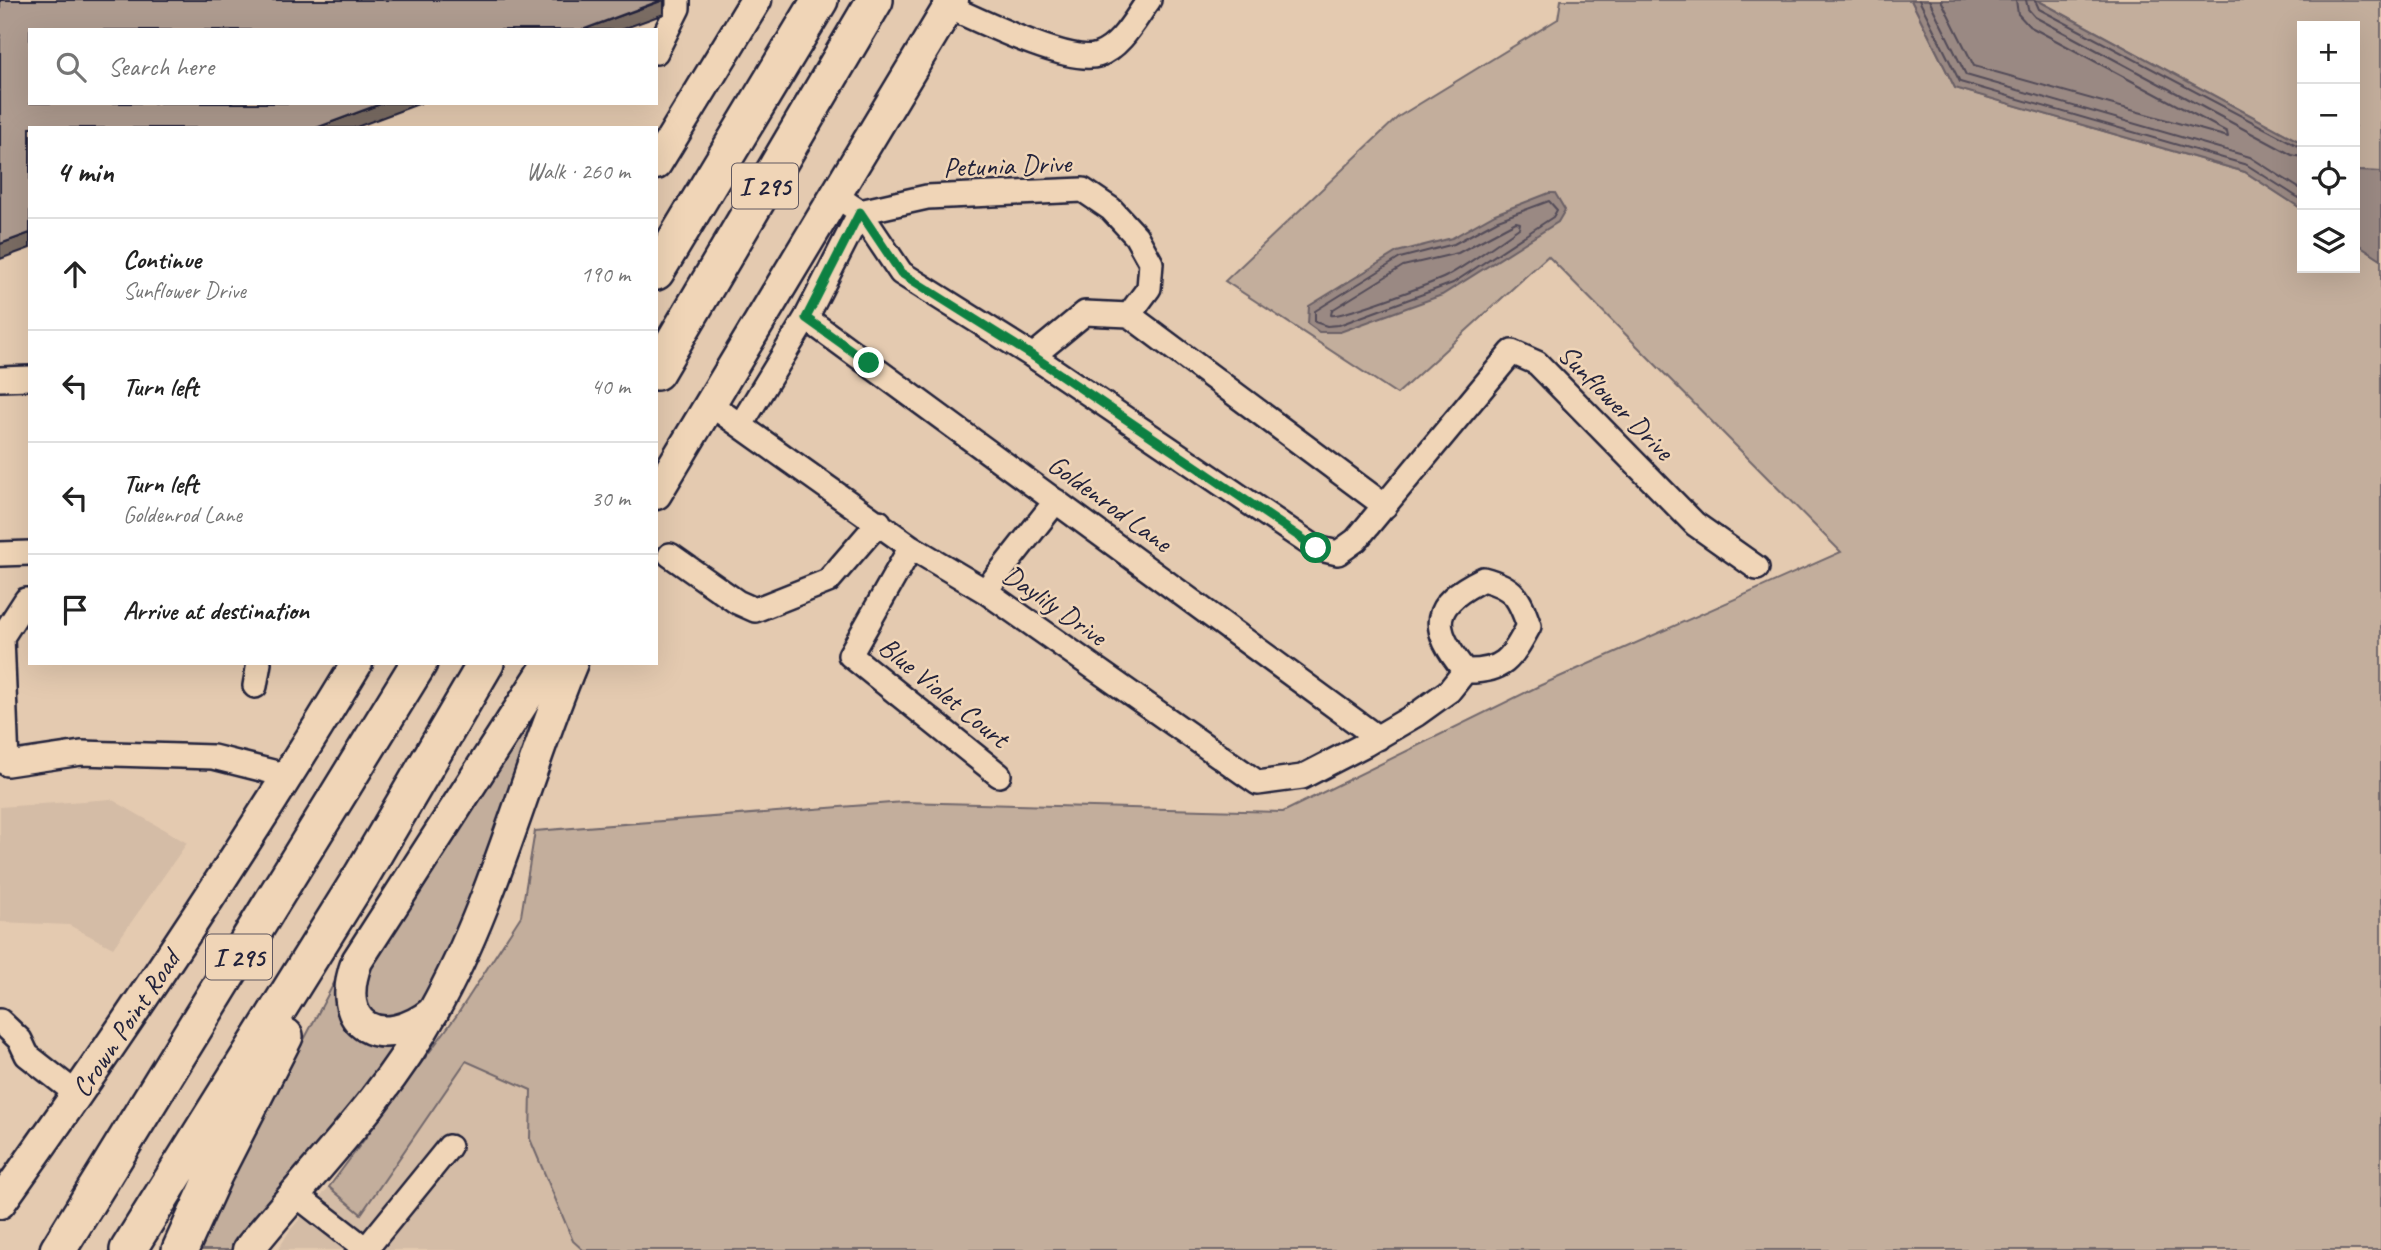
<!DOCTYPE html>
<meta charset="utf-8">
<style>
:root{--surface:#fff;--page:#f2f2f2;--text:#222;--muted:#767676;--line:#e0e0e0}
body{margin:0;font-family:Caveat,sans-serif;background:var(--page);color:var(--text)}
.controls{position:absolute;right:21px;top:21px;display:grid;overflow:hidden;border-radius:0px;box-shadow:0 7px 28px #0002}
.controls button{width:63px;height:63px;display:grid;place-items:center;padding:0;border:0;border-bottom:2px solid var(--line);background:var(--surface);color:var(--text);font:35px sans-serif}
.stop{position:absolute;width:21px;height:21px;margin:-16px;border:5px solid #0b8043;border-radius:50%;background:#fff}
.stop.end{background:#0b8043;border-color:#fff;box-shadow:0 2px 7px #0008}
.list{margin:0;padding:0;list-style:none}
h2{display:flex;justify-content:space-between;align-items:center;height:91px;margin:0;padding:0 28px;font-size:30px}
h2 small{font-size:23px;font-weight:400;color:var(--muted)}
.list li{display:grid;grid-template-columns:46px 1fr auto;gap:21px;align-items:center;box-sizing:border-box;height:112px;padding:0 28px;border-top:2px solid var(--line)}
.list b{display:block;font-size:26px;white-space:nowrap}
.list p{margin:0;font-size:23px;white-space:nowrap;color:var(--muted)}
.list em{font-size:23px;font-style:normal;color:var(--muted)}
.icon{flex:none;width:38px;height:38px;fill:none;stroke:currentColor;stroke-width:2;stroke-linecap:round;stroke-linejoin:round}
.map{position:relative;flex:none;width:2381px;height:1250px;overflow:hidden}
.search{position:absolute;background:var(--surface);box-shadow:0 7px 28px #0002;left:28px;top:28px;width:630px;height:77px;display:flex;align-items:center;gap:18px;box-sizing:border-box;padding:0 24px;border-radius:0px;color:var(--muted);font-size:26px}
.panel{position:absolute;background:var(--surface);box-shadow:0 7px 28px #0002;left:28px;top:126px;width:630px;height:539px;border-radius:0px}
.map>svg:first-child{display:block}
</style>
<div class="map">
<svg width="2381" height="1250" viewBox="0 0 2381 1250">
<rect width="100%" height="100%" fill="#e4cab0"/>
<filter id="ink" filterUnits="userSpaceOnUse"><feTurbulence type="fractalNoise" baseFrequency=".0143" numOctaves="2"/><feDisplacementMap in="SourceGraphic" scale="14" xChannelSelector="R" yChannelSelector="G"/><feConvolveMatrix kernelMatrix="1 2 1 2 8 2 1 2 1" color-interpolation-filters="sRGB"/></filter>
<g filter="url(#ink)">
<path fill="#d4bca6" d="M111,799l76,44 -74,105 -44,-23 -69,-3v-115z
M466,1061l65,29 -1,49 43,102 10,9h-305l12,-20 39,-43 32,27z"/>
<path fill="#c3ae9c" stroke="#72686c" stroke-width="2" d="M1561,0h350l44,88 290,84 57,37v59h53v-26l26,17v991h-1798l-10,-9 -43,-102 1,-49 -65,-29 -105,153 -32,-27 128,-172 64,-99 14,-85 369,-29 379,10 256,-126 302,-134 -293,-296 -151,138 -172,-113 173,-164 160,-98z
M2037,0h344v172l-26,-1v-145h-53v117z
M547,693l-100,271 -26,44 -21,14 -29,-8 -12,-20 13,-38z
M334,983c9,57 14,55 69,65l-166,202h-44z"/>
<path fill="#9a8983" stroke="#6a6066" stroke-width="2" d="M1911,0h126l265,143v66l-57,-37 -290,-84z
M2355,171l26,1v87l-26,-17z
M1549,193h6l10,17 -7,12 -116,73 -102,37h-21l-11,-8 1,-18 88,-54 55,-14 43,-24z"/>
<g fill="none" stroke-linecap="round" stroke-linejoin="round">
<path stroke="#524b58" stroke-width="2" d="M1919,0l41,82 287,83 55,35
M1929,0l37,75 284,82 52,33
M1941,0l33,66 254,71 -1,-5 -198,-106 -11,-12 -2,-14
M2026,0l2,9 7,8 257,138 10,2
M2035,0l4,9 263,139
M1549,201l8,9 -4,7 -100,66 -114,42 -12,1 -12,-4v-11l85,-53 54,-14 44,-24z
M1516,222l4,1 -1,5c-23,16 -47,34 -72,48 -14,7 -107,42 -116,39l1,-5 71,-44 55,-13z"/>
<defs>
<path id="minor" d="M949,7c29,13 120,58 149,48 23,-8 37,-36 51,-55
M656,52l22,-44v-8
M835,195l25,17 41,61 132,83 283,192 22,5 18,-13 156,-188 25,11 158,161 62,44
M806,318l572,420
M1033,356l52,-43 44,2 256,191
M0,379l30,-1
M710,404l201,143 74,44 273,192 44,-6 64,-33 51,-30 32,-23 16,-20
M742,423l64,-105 54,-106 67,-15 156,-7 28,19 25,27 15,27 -2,25 -20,27
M911,547l-61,108 149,120
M0,554l30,-1
M670,555l67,47 18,8 73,-29 51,-59
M1483,579c31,8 36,18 46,47 -18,33 -25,46 -64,45 -36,-44 -35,-66 18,-92z
M985,591l71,-90
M30,600h-4l-24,37 5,127 74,-11 132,4 76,19
M255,686l4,-23
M0,1021l20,19 7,15 51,40
M295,1194l72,56
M366,1249l83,-102"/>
<g id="major">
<path d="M656,164l100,-164"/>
<path d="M656,494l297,-494"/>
<path d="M433,1012c-51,40 -101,16 -76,-51l192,-298"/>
<path id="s1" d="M0,1203c126,-176 245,-355 357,-540"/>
<path d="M248,1250c63,-79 135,-148 185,-238 61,-108 91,-234 139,-349"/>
</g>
<path id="highway" d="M656,272l164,-272
M656,372l219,-372
M58,1250l361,-587
M128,1250l234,-375 124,-212
M180,1250l34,-75 71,-139"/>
</defs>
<use href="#minor" stroke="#22223b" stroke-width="28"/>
<use href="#major" stroke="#22223b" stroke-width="35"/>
<use href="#highway" stroke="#22223b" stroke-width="40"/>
<use href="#minor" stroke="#f0d5b7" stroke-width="23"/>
<use href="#major" stroke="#f0d5b7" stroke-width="30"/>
<use href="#highway" stroke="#f0d5b7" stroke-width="35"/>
</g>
<path fill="#7a6c64" stroke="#22223b" stroke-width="2" d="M664,0v14l-44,16h-38z
M383,103h38l-67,25h-38z
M30,233v15l-30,11v-15z"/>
<path fill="#ae9b8f" stroke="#22223b" stroke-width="2" d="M0,0h662l-80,30h-552v73h353l-67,25h-286v105l-30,11z"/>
</g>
<g fill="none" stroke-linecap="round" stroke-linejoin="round" filter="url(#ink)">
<path stroke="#0b8043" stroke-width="9" d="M869,363l-63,-45 54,-106 41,61 132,83 283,192"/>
</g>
<g text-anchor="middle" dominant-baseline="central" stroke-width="5" stroke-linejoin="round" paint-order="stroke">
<g fill="#f0d5b7" stroke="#605860" stroke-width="2">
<rect x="732" y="163.5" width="66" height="45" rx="5"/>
<rect x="206" y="934.5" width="66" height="45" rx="5"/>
</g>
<g font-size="26" font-weight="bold" fill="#22223b">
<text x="765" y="186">I 295</text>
<text x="239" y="957">I 295</text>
</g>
<g font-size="28" fill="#22223b" stroke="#f0d5b7">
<text transform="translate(1007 165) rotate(-2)">Petunia Drive</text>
<text transform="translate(1616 402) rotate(45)">Sunflower Drive</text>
<text transform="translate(1110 503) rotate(36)">Goldenrod Lane</text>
<text transform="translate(1055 605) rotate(35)">Daylily Drive</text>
<text transform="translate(944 692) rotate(39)">Blue Violet Court</text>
<text stroke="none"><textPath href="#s1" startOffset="219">Crown Point Road</textPath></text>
</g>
</g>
</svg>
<div class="controls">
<button>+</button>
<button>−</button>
<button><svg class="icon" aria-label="locate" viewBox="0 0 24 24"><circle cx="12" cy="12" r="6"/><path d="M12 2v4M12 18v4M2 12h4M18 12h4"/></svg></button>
<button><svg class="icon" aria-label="layers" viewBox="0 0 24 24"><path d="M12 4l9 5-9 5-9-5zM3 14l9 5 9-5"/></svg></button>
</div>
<div class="stop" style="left:1316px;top:548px"></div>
<div class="stop end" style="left:869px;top:363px"></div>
<div class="search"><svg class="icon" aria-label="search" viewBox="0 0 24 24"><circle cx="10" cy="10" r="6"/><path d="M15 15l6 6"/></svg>Search here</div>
<section class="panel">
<h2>4 min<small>Walk · 260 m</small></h2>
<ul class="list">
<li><svg class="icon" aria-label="ahead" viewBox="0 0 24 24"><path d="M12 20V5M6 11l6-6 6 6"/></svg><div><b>Continue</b><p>Sunflower Drive</p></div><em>190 m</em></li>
<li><svg class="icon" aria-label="left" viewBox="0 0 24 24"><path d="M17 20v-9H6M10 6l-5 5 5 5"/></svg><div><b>Turn left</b></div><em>40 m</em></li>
<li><svg class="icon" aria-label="left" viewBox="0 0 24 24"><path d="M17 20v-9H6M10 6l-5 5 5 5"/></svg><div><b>Turn left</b><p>Goldenrod Lane</p></div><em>30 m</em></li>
<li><svg class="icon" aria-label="arrive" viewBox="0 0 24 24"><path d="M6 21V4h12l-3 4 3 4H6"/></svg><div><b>Arrive at destination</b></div></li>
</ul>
</section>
</div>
